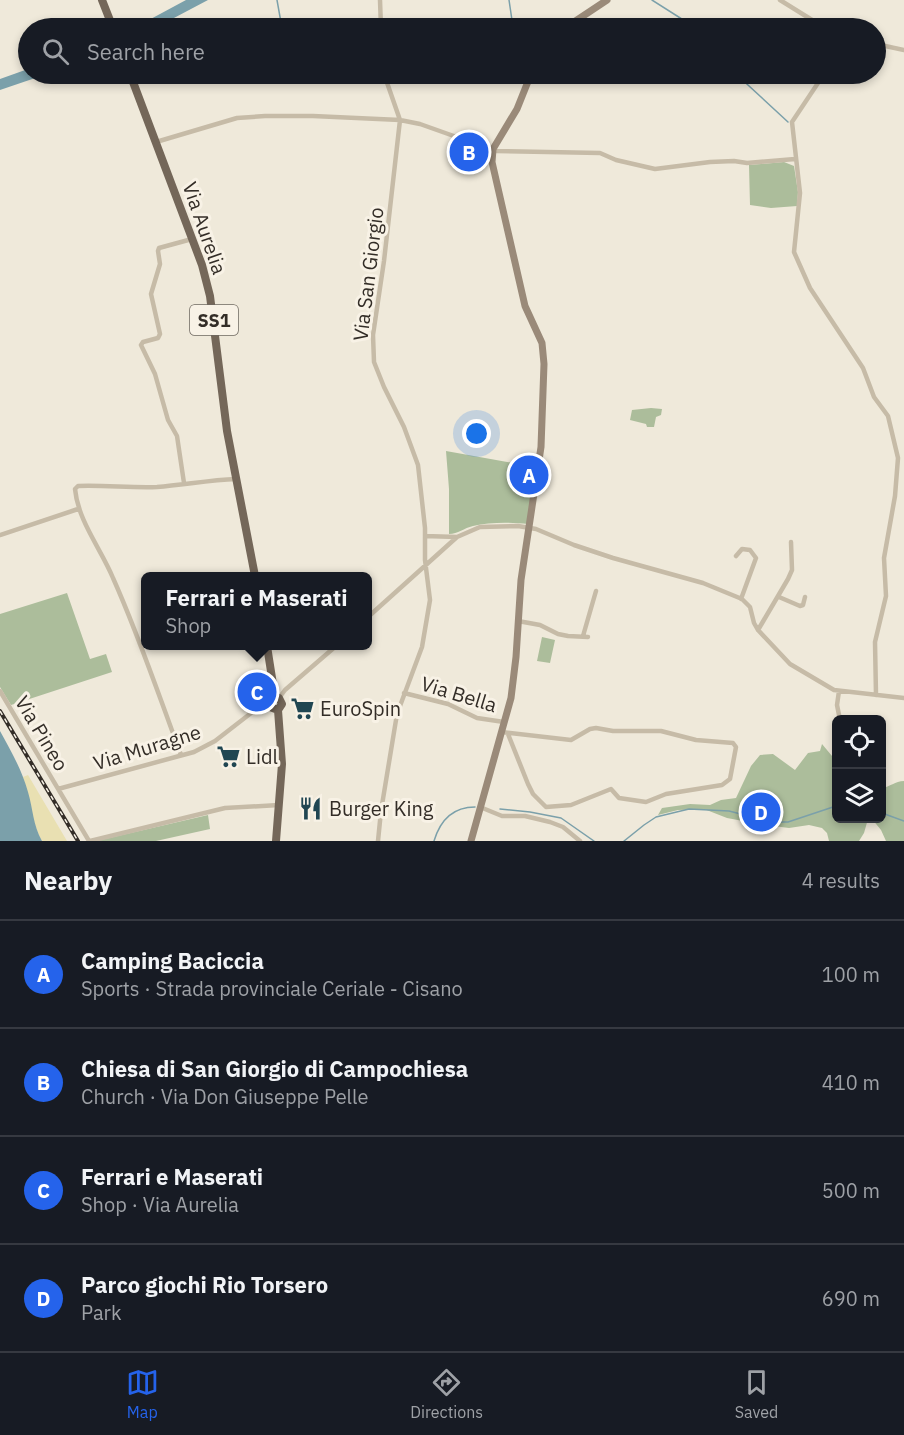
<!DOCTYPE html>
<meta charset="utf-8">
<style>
:root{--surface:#171b24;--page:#20242c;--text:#f1f3f6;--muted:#9ea1a6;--line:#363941;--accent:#2563eb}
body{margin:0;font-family:"IBM Plex Sans",sans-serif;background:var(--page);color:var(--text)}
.controls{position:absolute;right:18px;bottom:18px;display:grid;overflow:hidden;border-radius:9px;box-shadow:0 3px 9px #0003}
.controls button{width:54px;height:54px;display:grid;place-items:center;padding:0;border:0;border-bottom:2px solid var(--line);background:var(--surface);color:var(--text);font:30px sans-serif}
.you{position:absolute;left:477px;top:434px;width:21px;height:21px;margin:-15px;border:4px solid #fff;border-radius:50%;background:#1a73e8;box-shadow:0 0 0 9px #1a73e833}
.badge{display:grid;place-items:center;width:39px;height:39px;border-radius:50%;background:var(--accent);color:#fff;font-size:20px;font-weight:700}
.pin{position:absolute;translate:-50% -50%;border:3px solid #fff;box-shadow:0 2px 6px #0006}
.popup{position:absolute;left:141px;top:572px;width:231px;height:78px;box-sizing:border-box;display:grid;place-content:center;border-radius:9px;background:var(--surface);filter:drop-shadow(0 2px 4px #0005);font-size:20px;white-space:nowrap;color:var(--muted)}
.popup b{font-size:22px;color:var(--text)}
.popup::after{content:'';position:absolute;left:50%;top:100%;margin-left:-12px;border:12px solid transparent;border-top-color:var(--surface)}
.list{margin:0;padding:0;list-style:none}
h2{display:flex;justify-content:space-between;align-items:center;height:78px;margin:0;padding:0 24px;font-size:26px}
h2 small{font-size:20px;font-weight:400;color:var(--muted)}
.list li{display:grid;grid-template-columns:39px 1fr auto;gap:18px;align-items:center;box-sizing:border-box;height:108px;padding:0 24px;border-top:2px solid var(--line)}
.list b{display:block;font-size:22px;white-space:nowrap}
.list p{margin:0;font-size:20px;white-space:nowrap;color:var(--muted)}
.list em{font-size:20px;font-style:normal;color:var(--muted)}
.icon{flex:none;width:33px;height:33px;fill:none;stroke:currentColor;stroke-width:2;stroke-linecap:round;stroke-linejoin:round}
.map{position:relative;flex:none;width:904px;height:841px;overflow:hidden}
.search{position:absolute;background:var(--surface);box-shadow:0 3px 9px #0003;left:18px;right:18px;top:18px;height:66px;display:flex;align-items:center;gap:15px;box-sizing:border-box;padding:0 21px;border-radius:33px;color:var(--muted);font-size:22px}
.sheet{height:510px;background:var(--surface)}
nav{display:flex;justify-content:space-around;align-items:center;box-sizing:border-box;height:84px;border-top:2px solid var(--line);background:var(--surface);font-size:16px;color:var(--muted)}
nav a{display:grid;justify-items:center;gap:3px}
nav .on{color:var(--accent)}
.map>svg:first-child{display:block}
</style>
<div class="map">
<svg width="904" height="841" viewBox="0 0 904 841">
<rect width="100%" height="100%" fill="#efe9da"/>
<path fill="#acbd9b" d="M784,162l10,4 4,26 -1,14 -26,2 -21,-3 -1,-40z
M651,408l11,1 -1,6 -5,2 -2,10h-7l-1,-3 -16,-4 2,-10z
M446,451l90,16 -8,57c-17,-2 -39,-2 -55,2 -9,2 -15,8 -24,8v-45z
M67,593l23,66 16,-5 6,18 -101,33 -11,-18v-73z
M542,637l13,3 -5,23 -13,-2z
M822,744l10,12 4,1v61l32,1 -4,14 -5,8h-30l-2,-8 -5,-5 -13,-3 -20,3 -30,-4 -32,-6 -23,-9 -26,1 -20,5 4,-7 28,-4 20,1 11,-5 15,-2 15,-32 9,-11 13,-1 22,16 13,-17 12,-2z
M904,781v60h-18l-5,-11 -9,-11 10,-1v-30c8,-1 13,-7 22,-7z
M208,815l2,14 -54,12h-60z"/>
<path fill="#e9e0b2" d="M28,775l39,66h-25c-11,-19 -12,-43 -19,-64z"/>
<path fill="#7ba0aa" d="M186,0h22l-53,28h-21z
M28,69v5h19l-47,16v-11z
M0,731c11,20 22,39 28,61 5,17 5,33 14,49h-42z"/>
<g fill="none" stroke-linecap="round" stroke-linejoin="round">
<path stroke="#7ba0aa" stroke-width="1.5" d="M277,0l5,28
M509,0l4,27
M652,0l44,28
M736,74l52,48
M500,809l30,3 31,6 33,23
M882,813l22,8
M434,841c6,-20 19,-34 41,-34
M624,841l20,-16 12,-8 33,-8 40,2 43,11h16l48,-16"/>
<path stroke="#c6bba7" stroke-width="4.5" d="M380,0l1,28
M780,0l45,28
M876,44l28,6
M824,74l-32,48 8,71 -6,59 16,36 53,80 11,29 14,19 10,42 -3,38 -11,62 2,38 -11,46 1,53
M156,142l81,-24 28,-2h48l87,4 20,4 76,27 104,2 16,7 39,9 55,-7 24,-1 13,2 48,-4
M184,483l-7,-47 -9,-16 -13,-46 -14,-29 2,-3 15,-4 2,-4 -9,-40 9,-30 -2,-13 1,-3 33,-9
M0,535l78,-26
M425,536l32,1
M736,556l6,-7 8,1 6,8 -15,41
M779,597l21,9 3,-1 2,-8
M368,617l89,-80 23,-10 38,-1 18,3 38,16 39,13 90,25 39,16 8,8 4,16 4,7 32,34 44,26 70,8
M518,621l22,4 18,9 10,2 20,1
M758,630l30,-51 4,-9 -1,-28
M583,636l13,-45
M0,691l89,150
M839,691l-2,14 3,15
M404,693l44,11 29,14 27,4
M279,698l6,-8 51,-44
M501,732l70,8 19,-11 6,-1 17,3h48l35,9 37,3 3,4 -6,32 -8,6 -56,9 -20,8 -27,-4 -8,-9 -40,16 -25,2 -13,-13 -5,-10 -20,-50
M835,750l1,-4
M181,755c-22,-59 -42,-119 -68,-177 -12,-29 -35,-57 -38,-89l3,-3c27,-1 53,2 79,1 27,-2 52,-7 79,-8
M58,789l136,-37 21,-11 40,-31 14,-5
M480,807l22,9h23l25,6 13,5 17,14
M90,841l135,-33 54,-3
M378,841l3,-30 16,-97 25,-67 8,-47 -5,-40v-32l-7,-63 -14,-38 -20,-40 -10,-25 -1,-27 11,-74 16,-141 -16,-46"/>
<path stroke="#9a8a79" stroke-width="7" d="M565,28l42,-28
M471,841l40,-143 5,-41 5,-77 20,-133 3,-83 -2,-21 -17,-37 -33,-144 1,-13 24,-40 14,-35"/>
<path stroke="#746759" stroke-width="8" d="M102,0l11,28
M130,74l72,191 8,31 17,135 28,145
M267,646l8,51
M276,841l6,-77 -4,-54 4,-6 -3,-6 -6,-1 -3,3v7l8,3"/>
<defs>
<path id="rail" d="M0,711l78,130"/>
</defs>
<use href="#rail" stroke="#332d27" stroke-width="4"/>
<use href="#rail" stroke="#f8f2e6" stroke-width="1.5" stroke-dasharray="4.5" stroke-linecap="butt"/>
</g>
<defs>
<symbol id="supermarket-bare" viewBox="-9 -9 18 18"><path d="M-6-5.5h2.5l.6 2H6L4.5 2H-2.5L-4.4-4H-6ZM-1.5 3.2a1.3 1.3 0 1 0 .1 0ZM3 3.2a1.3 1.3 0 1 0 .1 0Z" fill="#204652" stroke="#f8f2e6" stroke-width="2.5" paint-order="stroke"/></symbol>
<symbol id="restaurant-bare" viewBox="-9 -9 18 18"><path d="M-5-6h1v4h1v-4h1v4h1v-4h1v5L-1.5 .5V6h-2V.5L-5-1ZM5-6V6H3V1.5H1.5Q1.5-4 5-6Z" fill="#204652" stroke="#f8f2e6" stroke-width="2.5" paint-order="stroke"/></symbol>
</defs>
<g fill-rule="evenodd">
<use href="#supermarket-bare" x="286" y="692" width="33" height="33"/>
<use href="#supermarket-bare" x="212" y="740" width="33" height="33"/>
<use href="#restaurant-bare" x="294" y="792" width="33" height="33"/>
</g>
<g text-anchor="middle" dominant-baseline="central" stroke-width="6" stroke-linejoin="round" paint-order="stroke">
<rect fill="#f8f2e6" stroke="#6e6860" stroke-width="1.5" x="190" y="305" width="48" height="30" rx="4.5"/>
<g font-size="18" font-weight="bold" fill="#332d27">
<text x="214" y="320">SS1</text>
</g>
<g font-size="20" fill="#332d27" stroke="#f8f2e6">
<text transform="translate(205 228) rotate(71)">Via Aurelia</text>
<text transform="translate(368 274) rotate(-83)">Via San Giorgio</text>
<text transform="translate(459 694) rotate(17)">Via Bella</text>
<text transform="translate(42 733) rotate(59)">Via Pineo</text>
<text transform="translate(147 747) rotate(-17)">Via Muragne</text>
</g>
<g font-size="20" fill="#332d27" stroke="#f8f2e6" text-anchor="start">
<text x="320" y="708">EuroSpin</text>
<text x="246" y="756">Lidl</text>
<text x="329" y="808">Burger King</text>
</g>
</g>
</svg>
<div class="controls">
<button><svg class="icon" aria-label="locate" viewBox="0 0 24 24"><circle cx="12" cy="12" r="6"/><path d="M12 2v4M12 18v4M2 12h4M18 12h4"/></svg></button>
<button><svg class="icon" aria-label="layers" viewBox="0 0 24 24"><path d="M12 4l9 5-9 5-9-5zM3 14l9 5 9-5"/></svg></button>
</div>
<div class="you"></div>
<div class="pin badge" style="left:529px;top:475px">A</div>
<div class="pin badge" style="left:469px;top:152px">B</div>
<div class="pin badge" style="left:257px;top:692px">C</div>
<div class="popup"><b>Ferrari e Maserati</b>Shop</div>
<div class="pin badge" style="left:761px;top:812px">D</div>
<div class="search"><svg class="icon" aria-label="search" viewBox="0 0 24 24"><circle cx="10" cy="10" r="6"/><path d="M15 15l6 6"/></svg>Search here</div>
</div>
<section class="sheet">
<h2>Nearby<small>4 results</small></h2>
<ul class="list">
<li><span class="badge">A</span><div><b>Camping Baciccia</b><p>Sports · Strada provinciale Ceriale - Cisano</p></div><em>100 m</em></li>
<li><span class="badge">B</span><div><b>Chiesa di San Giorgio di Campochiesa</b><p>Church · Via Don Giuseppe Pelle</p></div><em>410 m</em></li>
<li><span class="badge">C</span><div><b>Ferrari e Maserati</b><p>Shop · Via Aurelia</p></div><em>500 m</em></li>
<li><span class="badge">D</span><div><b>Parco giochi Rio Torsero</b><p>Park</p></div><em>690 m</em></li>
</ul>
</section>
<nav>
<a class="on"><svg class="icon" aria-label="map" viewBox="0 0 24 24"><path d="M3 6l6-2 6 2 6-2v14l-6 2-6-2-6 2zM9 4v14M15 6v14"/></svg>Map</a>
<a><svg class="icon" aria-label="directions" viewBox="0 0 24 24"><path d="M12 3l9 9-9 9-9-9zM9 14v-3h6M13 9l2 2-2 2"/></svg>Directions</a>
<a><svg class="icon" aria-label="saved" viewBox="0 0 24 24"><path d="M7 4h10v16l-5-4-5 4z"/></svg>Saved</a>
</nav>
